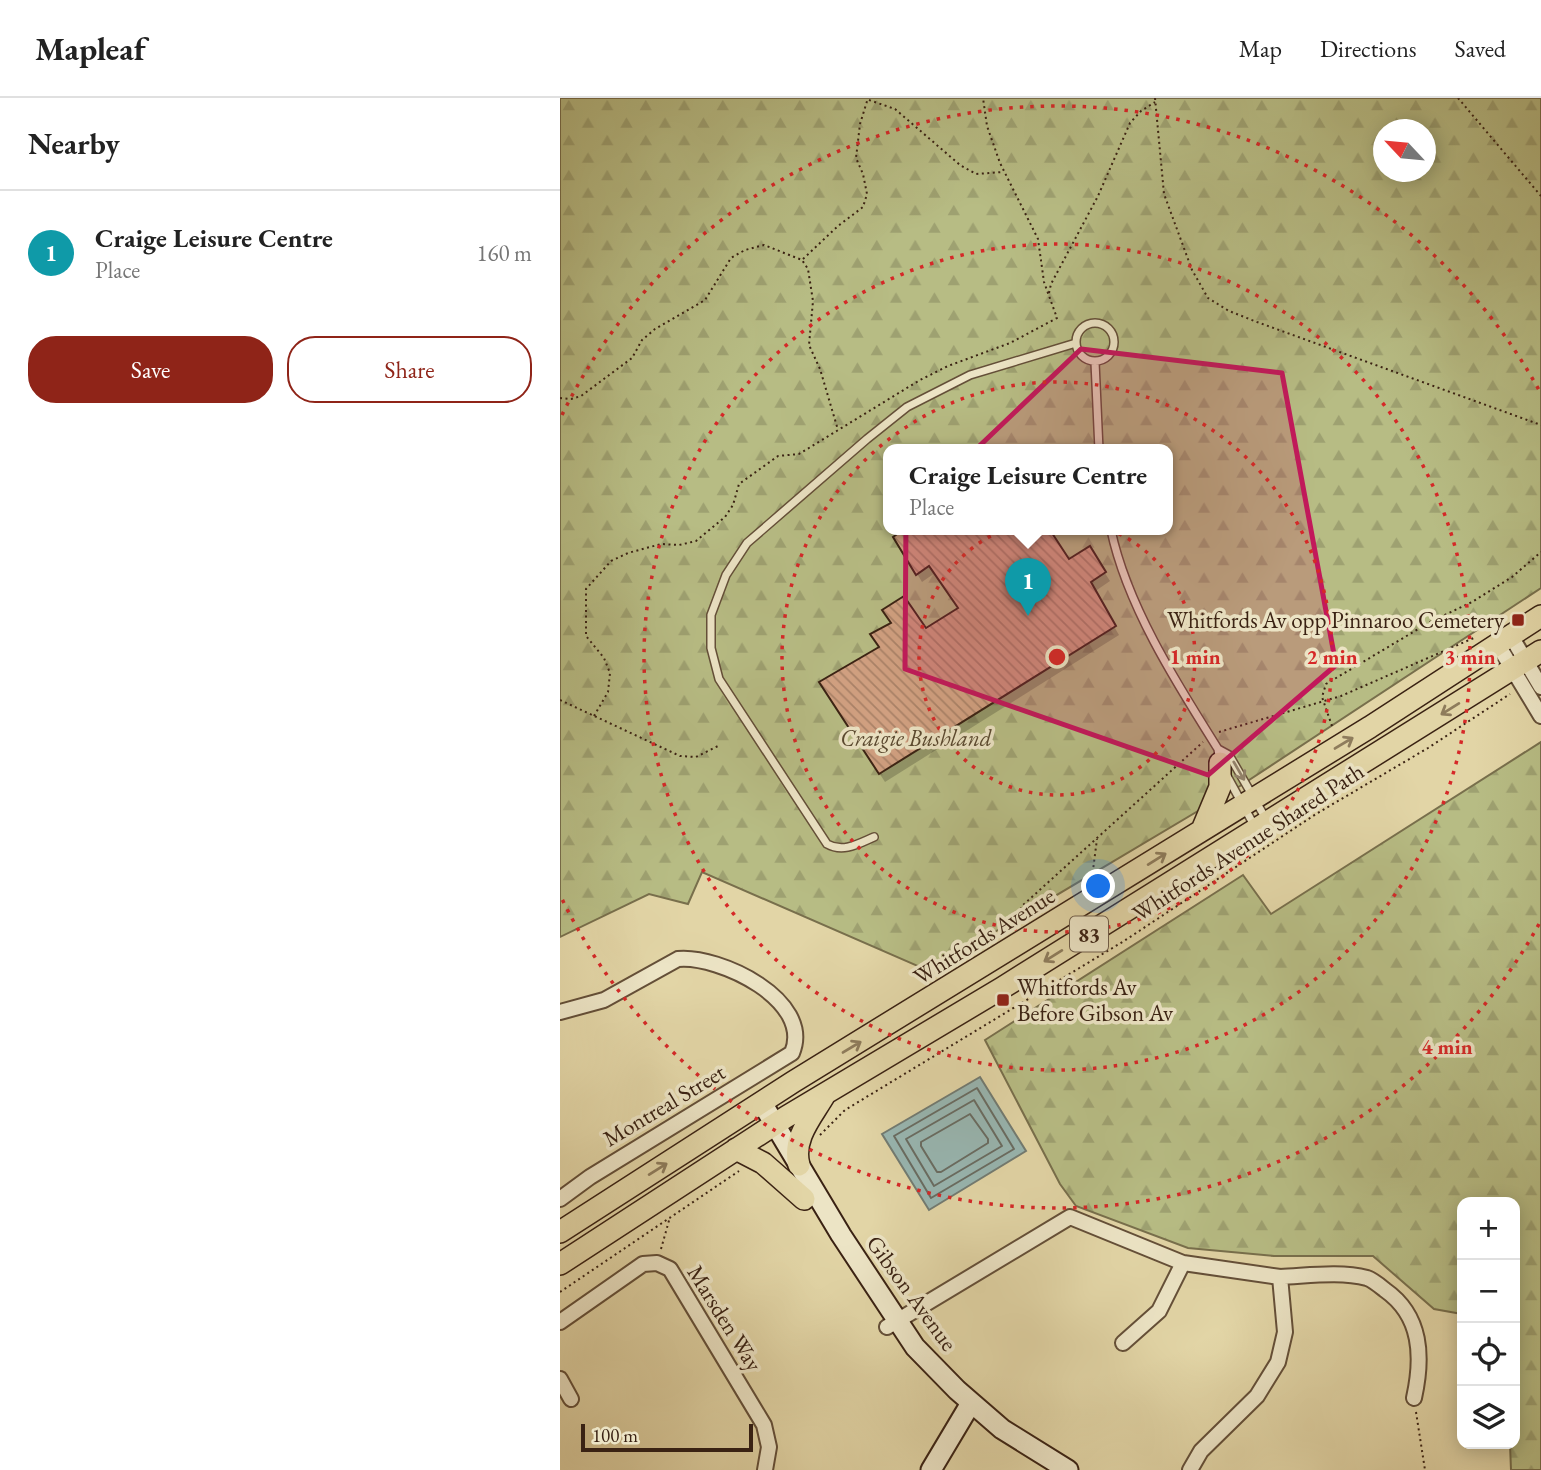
<!DOCTYPE html>
<meta charset="utf-8">
<style>
:root{--surface:#fff;--page:#f2f2f2;--text:#222;--muted:#767676;--line:#e0e0e0;--accent:#8f2418}
body{margin:0;font-family:"EB Garamond",serif;background:var(--page);color:var(--text)}
.controls{position:absolute;right:21px;bottom:21px;display:grid;overflow:hidden;border-radius:14px;box-shadow:0 4px 18px #0003}
.controls button{width:63px;height:63px;display:grid;place-items:center;padding:0;border:0;border-bottom:2px solid var(--line);background:var(--surface);color:var(--text);font:35px sans-serif}
.compass{position:absolute;left:813px;top:21px;width:63px;height:63px;border-radius:50%;background:var(--surface);box-shadow:0 4px 18px #0003;rotate:296deg}
.scale{position:absolute;left:21px;bottom:18px;width:172px;box-sizing:border-box;padding-left:7px;border:4px solid #3a2213;border-top:0;font-size:19px;line-height:24px;white-space:nowrap;color:#3a2213;-webkit-text-stroke:5px #ece4c5;paint-order:stroke}
.you{position:absolute;left:539px;top:789px;width:24px;height:24px;margin:-18px;border:5px solid #fff;border-radius:50%;background:#1a73e8;box-shadow:0 0 0 10px #1a73e833}
.badge{display:grid;place-items:center;width:46px;height:46px;border-radius:50%;background:var(--accent);color:#fff;font-size:23px;font-weight:700}
.pin{position:absolute;translate:-50% -58px;filter:drop-shadow(0 2px 4px #0008)}
.pin::after{content:'';position:absolute;top:37px;width:24px;height:21px;background:inherit;clip-path:polygon(0 0,100% 0,50% 100%)}
.popup{position:absolute;left:323px;top:346px;width:290px;height:91px;box-sizing:border-box;display:grid;place-content:center;border-radius:14px;background:var(--surface);filter:drop-shadow(0 2px 5px #0005);font-size:23px;white-space:nowrap;color:var(--muted)}
.popup b{font-size:26px;color:var(--text)}
.popup::after{content:'';position:absolute;left:50%;top:100%;margin-left:-14px;border:14px solid transparent;border-top-color:var(--surface)}
.list{margin:0;padding:0;list-style:none}
h2{display:flex;justify-content:space-between;align-items:center;height:91px;margin:0;padding:0 28px;font-size:30px}
h2 small{font-size:23px;font-weight:400;color:var(--muted)}
.list li{display:grid;grid-template-columns:46px 1fr auto;gap:21px;align-items:center;box-sizing:border-box;height:126px;padding:0 28px;border-top:2px solid var(--line)}
.list b{display:block;font-size:26px;white-space:nowrap}
.list p{margin:0;font-size:23px;white-space:nowrap;color:var(--muted)}
.list em{font-size:23px;font-style:normal;color:var(--muted)}
.actions{display:flex;gap:14px;padding:21px 28px}
.actions a{flex:1;padding:16px 0;border:2px solid var(--accent);border-radius:28px;text-align:center;font-size:24px;color:var(--accent)}
.actions .main{background:var(--accent);color:#fff}
.icon{flex:none;width:38px;height:38px;fill:none;stroke:currentColor;stroke-width:2;stroke-linecap:round;stroke-linejoin:round}
.map{position:relative;flex:none;width:981px;height:1372px;overflow:hidden}
header{display:flex;align-items:center;gap:42px;box-sizing:border-box;height:98px;padding:0 35px;background:var(--surface);border-bottom:2px solid var(--line)}
header strong{font-size:33px}
nav{display:flex;gap:38px;margin-inline-start:auto;font-size:24px}
main{display:flex}
aside{flex:1;background:var(--surface)}
.map>svg:first-child{display:block}
</style>
<header>
<strong>Mapleaf</strong>
<nav><a>Map</a><a>Directions</a><a>Saved</a></nav>
</header>
<main>
<aside>
<h2>Nearby<small></small></h2>
<ul class="list">
<li><span class="badge" style="background:#0f9aa8">1</span><div><b>Craige Leisure Centre</b><p>Place</p></div><em>160 m</em></li>
</ul>
<div class="actions"><a class="main">Save</a><a>Share</a></div>
</aside>
<div class="map">
<svg width="981" height="1372" viewBox="0 0 981 1372">
<defs>
<pattern id="forest-firs" width="22" height="20" patternUnits="userSpaceOnUse" patternTransform="scale(1.75)"><rect width="22" height="20" fill="#b7bc84"/><path d="M5 1l3.5 6h-7zM16 11l3.5 6h-7z" fill="#9ea171"/></pattern>
<pattern id="building-back-hatch" width="6" height="6" patternUnits="userSpaceOnUse" patternTransform="scale(1.75)"><rect width="6" height="6" fill="#d2a182"/><path d="M-1 5l2 2M0 0l6 6M5-1l2 2" fill="none" stroke="#ab8369"/></pattern>
</defs>
<rect width="100%" height="100%" fill="#e2d5a6"/>
<filter id="stains"><feTurbulence type="fractalNoise" baseFrequency=".00286" numOctaves="4"/><feColorMatrix values="0 0 0 0 .2 0 0 0 0 .09 0 0 0 0 .02 0 0 0 .5 -.17"/></filter>
<radialGradient id="worn" r=".72"><stop offset=".6" stop-color="#630" stop-opacity="0"/><stop offset="1" stop-color="#630" stop-opacity=".3"/></radialGradient>
<path fill="url(#forest-firs)" stroke="#786f4c" stroke-width="2" fill-rule="evenodd" d="M0,0h981v490l-301,198 -311,185 -227,-99 -14,32 -39,-10 -89,43zM824,32h42v42h-42zM328,352h280v80h-280z
M981,644v728h-30l-1,-26h5v-242h-53v112l-28,-5 -61,-53h-99l-86,-8 -112,-42 -16,-22 -75,-144 258,-165 28,39z"/>
<path fill="#98b6b1" stroke="#727b72" stroke-width="2" d="M420,979l46,74 -97,59 -47,-76z"/>
<path fill="#0003" d="M335,439l173,24 21,-13 21,33 -16,11 25,43 -234,147 -59,-91 134,-82 -25,-36 -13,9z"/>
<g fill="none" stroke-linecap="round" stroke-linejoin="round">
<path stroke="#696c62" stroke-width="2" d="M417,990l37,61 -83,49 -37,-62z
M414,1002l28,46 -68,40 -28,-47z
M410,1016l18,25v4l-47,29h-4l-16,-26v-4z"/>
</g>
<path fill="url(#building-back-hatch)" stroke="#3a2213" stroke-width="2" d="M343,432h147l19,29 21,-13 16,26 -15,10 25,44 -237,148 -60,-92 60,-35 -9,-13 21,-11 -9,-13 22,-14 22,32 32,-20 -29,-42 -13,9 -23,-38z"/>
<g fill="none" stroke-linecap="round" stroke-linejoin="round">
<defs>
<path id="lane" d="M516 244a19 19 0 1 1 38 0a19 19 0 1 1-38 0Z
M535,264l4,88
M551,432c16,76 66,154 107,219l2,13
M658,651l11,6 37,64
M667,678l28,51
M314,739c-16,7 -31,16 -47,7l-108,-165 -8,-31v-33l15,-40 21,-32 120,-104 40,-32 63,-32 106,-32"/>
<path id="street" d="M951,538l30,51
M938,547l43,71
M0,914l44,-12 74,-41c41,-4 136,41 114,94l-202,124 -30,22
M720,1179c27,-1 60,-6 87,1 6,2 13,8 18,12 37,26 38,67 29,108
M0,1224l83,-58 14,-1 13,6 94,156 5,22 -4,23
M327,1229l183,-110 113,46 97,14 5,55 -7,30 -21,34 -56,55 -11,19
M563,1245l36,-32 24,-48
M0,1281l11,20"/>
<path id="secondary" d="M202,1005l79,132 74,112 42,43 45,39 66,41
M371,1372l40,-67"/>
<path id="primary" d="M642,732l18,-43v-24
M176,1051l27,14 41,36
M239,1067c-7,-26 12,-47 25,-69
M0,1134l233,-150 577,-355 171,-111
M0,1166l226,-147 216,-129 539,-337"/>
</defs>
<use href="#lane" stroke="#644f38" stroke-width="10"/>
<use href="#street" stroke="#644f38" stroke-width="18"/>
<use href="#secondary" stroke="#3a2213" stroke-width="23"/>
<use href="#primary" stroke="#3a2213" stroke-width="24"/>
<path stroke="#3a2213" stroke-width="2" stroke-dasharray="2 3.5" stroke-linecap="butt" d="M595,0l9,96 28,76 16,28 21,13 28,11 284,103
M898,0l83,98
M309,2l26,9 65,56 16,9 27,-2
M243,161l35,-33 25,-19 4,-13 -4,-20 -7,-16 4,-34 8,-26
M489,195l2,-9 47,-88 32,-73 11,-12 14,-9
M0,300l11,1 10,-3 51,-38 10,-18 13,-11 50,-29 26,-42 14,-8 19,-5 38,15 6,9 5,32 -4,44 11,24 18,61
M0,602l120,56 16,1 24,-12
M34,618l14,-24 2,-19 -6,-15 -18,-22v-47l25,-28 17,-8 33,-9 18,1 17,-4 29,-24 8,-12 6,-21 39,-28 21,-2 121,-74 28,-14 62,-23 47,-25 -13,-36 -6,-43 -38,-76 -13,-37 -4,-28
M772,628l-10,-29 4,-13 104,-62 42,-20 40,-25 29,-25
M659,634l122,-36 135,-59
M532,780l5,-39
M455,827l7,-19 181,-164
M260,1037l25,-25 279,-169 192,-127 112,-66 82,-54
M101,1151l9,-32
M0,1194l179,-121
M856,1314l9,58"/>
<use href="#lane" stroke="#ece4c5" stroke-width="7"/>
<use href="#street" stroke="#ece4c5" stroke-width="14"/>
<use href="#secondary" stroke="#ece4c5" stroke-width="19"/>
<use href="#primary" stroke="#e2d5a6" stroke-width="21"/>
</g>
<defs><path id="oneway-shaft" d="M-6 0H5M1.5-3L5.5 0L1.5 3" fill="none" stroke-width="1.6" stroke-linecap="round" stroke-linejoin="round" transform="scale(1.75)"/></defs>
<g stroke="#8e7c5c">
<use href="#oneway-shaft" transform="translate(890 611) rotate(148)"/>
<use href="#oneway-shaft" transform="translate(784 645) rotate(-31)"/>
<use href="#oneway-shaft" transform="translate(597 761) rotate(-32)"/>
<use href="#oneway-shaft" transform="translate(493 858) rotate(148)"/>
<use href="#oneway-shaft" transform="translate(292 949) rotate(-31)"/>
<use href="#oneway-shaft" transform="translate(98 1071) rotate(-32)"/>
</g>
<use stroke="#93836c" href="#oneway-shaft" transform="translate(679 673) rotate(60)"/>
<path fill="#c2185b" fill-opacity="0.2" stroke="#c2185b" stroke-width="5" stroke-linejoin="round" d="M521,251l201,24 54,292 -128,110 -303,-106 1,-153z"/>
<g fill="none" stroke="#d62828" stroke-width="3.5" stroke-dasharray="3.5 7">
<circle cx="497" cy="559" r="138"/>
<circle cx="497" cy="559" r="275"/>
<circle cx="497" cy="559" r="413"/>
<path d="M979 826A551 551 0 0 1 2 801M2 317A551 551 0 0 1 979 292"/>
</g>
<g fill="#8f2418" stroke="#ece4c5" stroke-width="2.5">
<rect x="951" y="515" width="14" height="14" rx="3.5"/>
<rect x="436" y="895" width="14" height="14" rx="3.5"/>
</g>
<g text-anchor="middle" dominant-baseline="central" stroke-width="7" stroke-linejoin="round" paint-order="stroke">
<rect fill="#ece4c5" stroke="#6f5c48" stroke-width="2" x="510" y="818.5" width="38" height="35" rx="5"/>
<g font-size="21" font-weight="bold" fill="#3a2213">
<text x="529" y="836">83</text>
</g>
<g font-size="23" fill="#3a2213" stroke="#ece4c5" text-anchor="end">
<text x="944" y="522">Whitfords Av opp Pinnaroo Cemetery</text>
<text x="457" y="889" text-anchor="start">Whitfords Av<tspan x="457" dy="26">Before Gibson Av</tspan></text>
</g>
<g font-size="23" font-style="italic" fill="#59482f" stroke="#ece4c5">
<text x="356" y="640">Craigie Bushland</text>
</g>
<g font-size="23" fill="#3a2213" stroke="#ece4c5">
<text transform="translate(688 744) rotate(-33)">Whitfords Avenue Shared Path</text>
<text transform="translate(424 838) rotate(-32)">Whitfords Avenue</text>
<text transform="translate(104 1007) rotate(-31)">Montreal Street</text>
<text transform="translate(352 1195) rotate(54)">Gibson Avenue</text>
<text transform="translate(165 1220) rotate(58)">Marsden Way</text>
</g>
</g>
<circle cx="497" cy="559" r="10" fill="#d62828" stroke="#ece4c5" stroke-width="3.5"/>
<g font-size="21" text-anchor="middle" font-weight="bold" fill="#d62828" stroke="#ece4c5" stroke-width="7" stroke-linejoin="round" paint-order="stroke">
<text x="635" y="566">1 min</text>
<text x="772" y="566">2 min</text>
<text x="910" y="566">3 min</text>
<text x="887" y="956">4 min</text>
</g>
<rect width="100%" height="100%" filter="url(#stains)"/>
<rect width="100%" height="100%" fill="url(#worn)"/>
</svg>
<div class="controls">
<button>+</button>
<button>−</button>
<button><svg class="icon" aria-label="locate" viewBox="0 0 24 24"><circle cx="12" cy="12" r="6"/><path d="M12 2v4M12 18v4M2 12h4M18 12h4"/></svg></button>
<button><svg class="icon" aria-label="layers" viewBox="0 0 24 24"><path d="M12 4l9 5-9 5-9-5zM3 14l9 5 9-5"/></svg></button>
</div>
<svg class="compass" viewBox="-18 -18 36 36"><path d="M0-13l5 13h-10z" fill="#e53935"/><path d="M0 13l5-13h-10z" fill="#767676"/></svg>
<div class="scale">100 m</div>
<div class="you"></div>
<div class="pin badge" style="left:468px;top:518px;background:#0f9aa8">1</div>
<div class="popup"><b>Craige Leisure Centre</b>Place</div>
</div>
</main>
